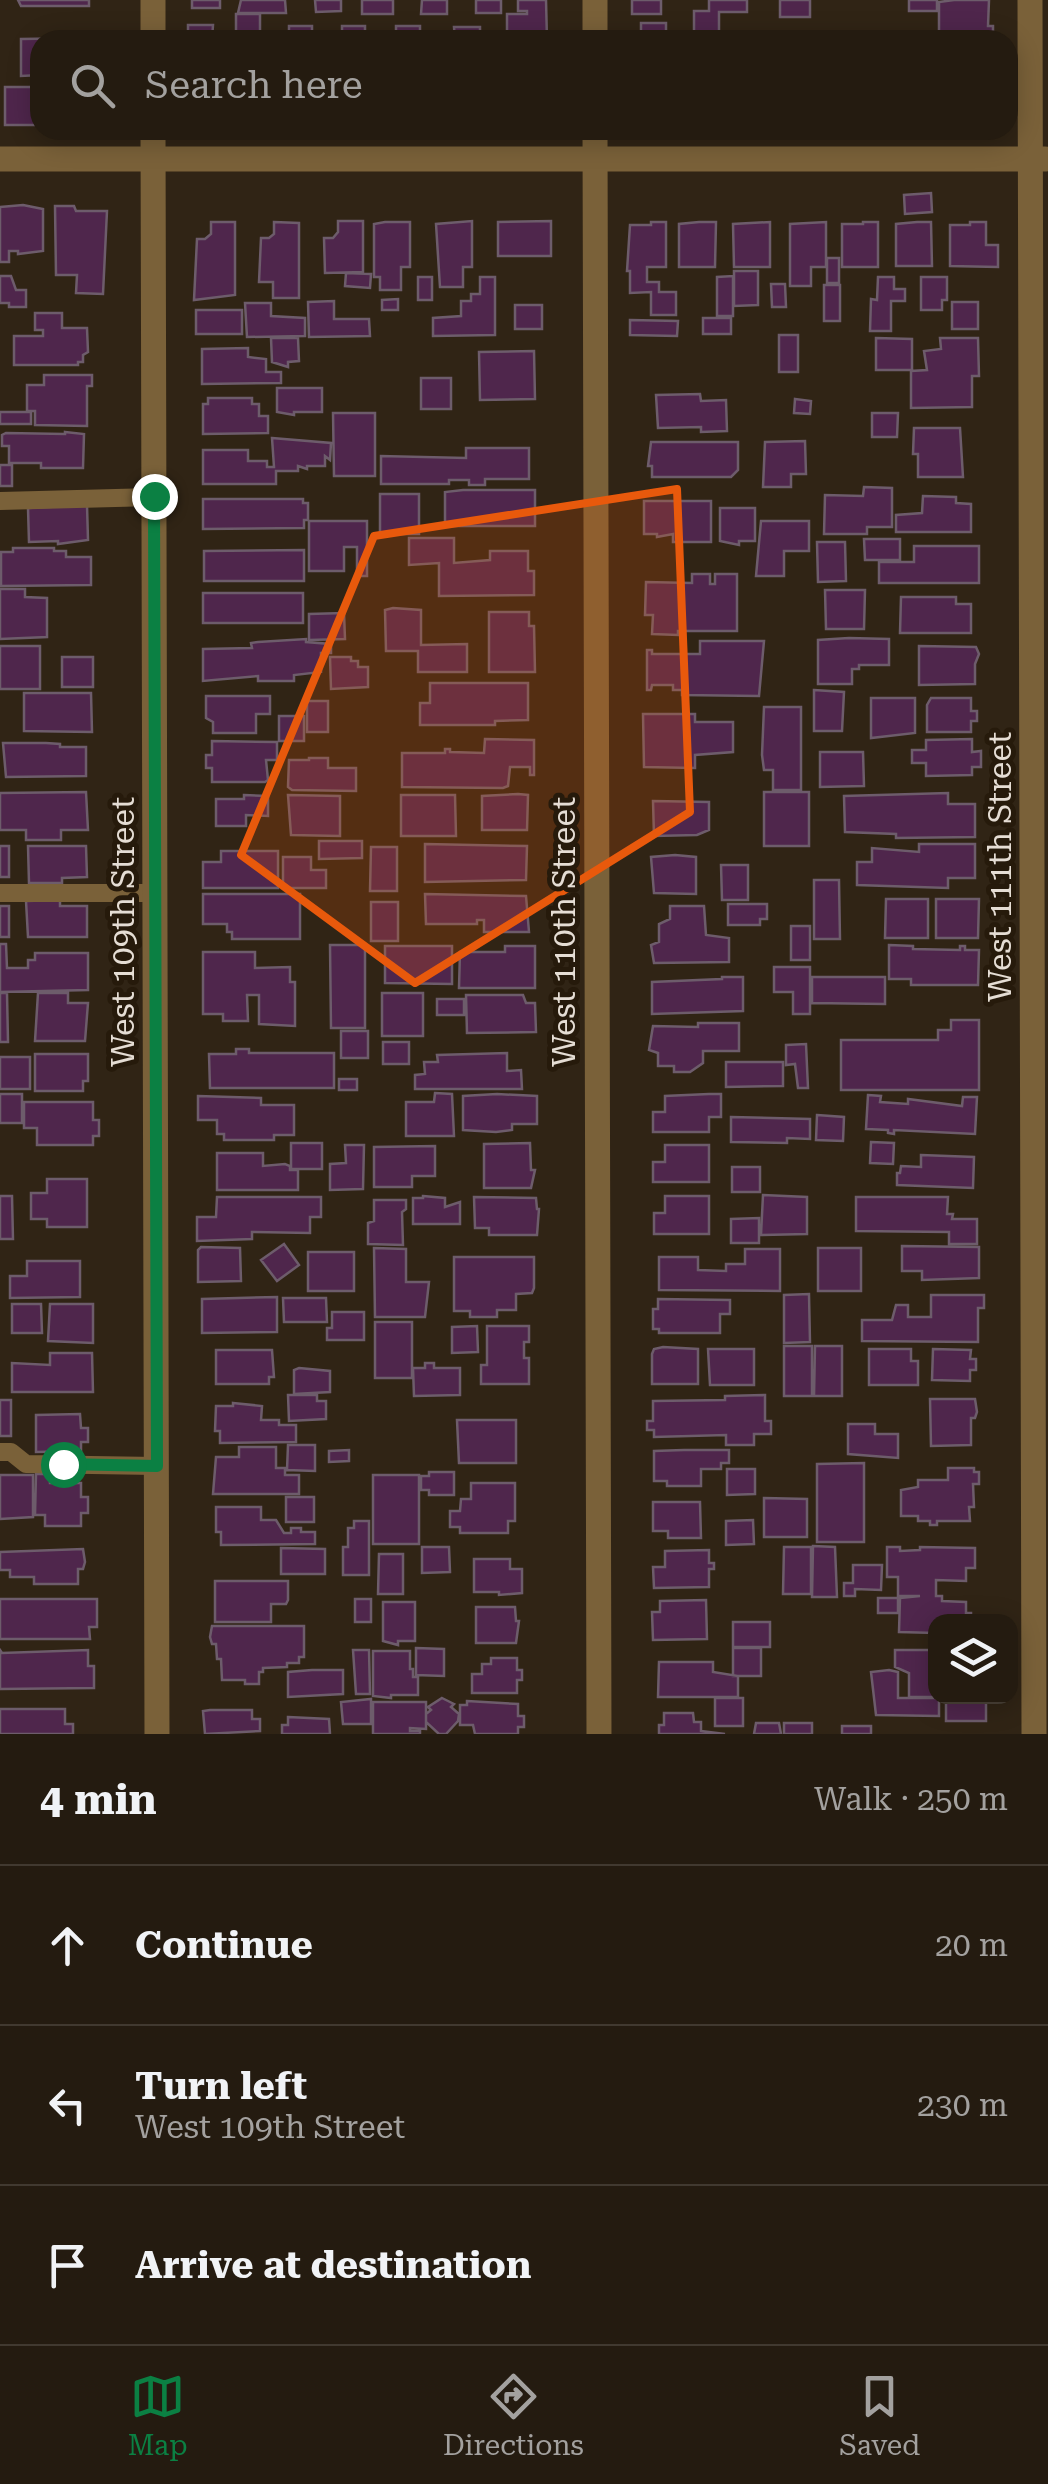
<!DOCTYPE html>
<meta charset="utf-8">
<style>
:root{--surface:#241b10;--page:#30281e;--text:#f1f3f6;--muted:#a3a19f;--line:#413930;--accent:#0b8043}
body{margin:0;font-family:"Roboto Serif",serif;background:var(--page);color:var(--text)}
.controls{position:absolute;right:30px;bottom:30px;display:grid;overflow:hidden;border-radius:20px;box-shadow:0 5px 25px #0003}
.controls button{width:90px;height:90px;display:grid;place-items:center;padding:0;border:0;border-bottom:2px solid var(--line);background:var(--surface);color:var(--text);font:50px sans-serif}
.stop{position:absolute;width:30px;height:30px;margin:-22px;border:8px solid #0b8043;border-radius:50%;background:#fff}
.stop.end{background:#0b8043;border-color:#fff;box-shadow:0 2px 10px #0008}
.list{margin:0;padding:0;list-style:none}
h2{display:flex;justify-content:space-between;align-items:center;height:130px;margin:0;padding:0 40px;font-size:42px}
h2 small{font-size:32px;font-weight:400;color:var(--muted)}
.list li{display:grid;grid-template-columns:65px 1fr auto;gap:30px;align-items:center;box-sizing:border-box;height:160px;padding:0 40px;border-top:2px solid var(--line)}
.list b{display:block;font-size:38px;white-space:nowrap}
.list p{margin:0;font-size:32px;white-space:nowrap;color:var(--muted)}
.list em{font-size:32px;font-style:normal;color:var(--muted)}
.icon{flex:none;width:55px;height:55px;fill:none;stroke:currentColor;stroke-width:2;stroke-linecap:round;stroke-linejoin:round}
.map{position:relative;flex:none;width:1048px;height:1734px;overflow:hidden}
.search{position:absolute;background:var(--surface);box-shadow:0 5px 25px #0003;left:30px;right:30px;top:30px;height:110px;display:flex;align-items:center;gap:25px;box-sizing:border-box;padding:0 35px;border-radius:30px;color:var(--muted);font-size:38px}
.sheet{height:610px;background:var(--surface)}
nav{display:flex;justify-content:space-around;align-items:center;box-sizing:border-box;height:140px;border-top:2px solid var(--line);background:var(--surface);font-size:28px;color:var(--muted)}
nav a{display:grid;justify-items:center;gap:5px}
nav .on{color:var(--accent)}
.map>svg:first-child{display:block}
</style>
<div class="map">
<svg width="1048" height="1734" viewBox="0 0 1048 1734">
<rect width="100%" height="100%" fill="#302415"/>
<path fill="#4f264c" stroke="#6d5c6b" stroke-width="2.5" d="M18,0h71v6h-68z
M192,0h28v8h-28z
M241,0h44l1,13h-48z
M315,0h26v11l-25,1z
M362,0h31v14h-31z
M422,0h25v14h-26z
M476,0h25v13h-25z
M518,0h28l1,40h-40v-26h20v-3h-9z
M632,0h29v14h-29z
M709,0h38v12h-28v24h18v4h-43v-29h15z
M780,0h30v17h-30z
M909,0h28v11h-28z
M954,0h35l-1,26h5v11l-54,3v-38z
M236,14h24v26h-24z
M641,23h25v14h9v3h-43v-3h9z
M188,25h25l-1,15h-24z
M289,26h23v14h-23z
M342,26h23v13l5,1h-28z
M396,26h24v14h-24z
M454,27h26v13h-25z
M88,38l-48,2v35l-19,1v-37z
M5,87h35v38h-35z
M931,193l1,19 -27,2 -1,-19z
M23,205l20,4v42l-25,3v-3h-9v11h-9v-55z
M55,206h19l2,5h31l-4,83 -27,-1 1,-18h-21z
M338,221h25v51l-38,1 -1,-35h9l5,-6z
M472,221v46h-9v20h-23l-4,-63z
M551,221v35h-53v-34z
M211,222h24v73l-41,5 3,-61h8l6,-5z
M274,222l25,1v75h-26v-16h-14l2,-44h8l5,-4z
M385,222h25v45h-9v23h-21v-13h-6v-53z
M651,222h15v45h-19v15h12v10h17v23h-25v-23l-21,1v-22h-3l3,-46h21z
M699,222h17l-1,45h-36v-43z
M770,222v45h-36l-1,-43z
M826,222v45h-15v19h-21v-62z
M863,222h15v45h-36v-43h21z
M917,222h14l1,44h-36v-42z
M970,222h16v23h12v22l-48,-1v-41h20z
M827,258h12v25h-12z
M734,271h24v34l-24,1z
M346,273l25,1 -1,14 -25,-2z
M0,276h11l5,14h10v17h-17v-4h-9z
M733,276v40h-16v-39z
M418,277h14v23h-14z
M480,277h15v58l-62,1v-18l28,-2v-15h10v-7h9z
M878,277h16v12h11v12h-14v30h-21l1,-32 6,1z
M921,277h26v23h-5v10h-21z
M771,284h14l1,23h-14z
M824,285h16v36h-16z
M398,299v11h-16v-10z
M334,301v18h35l1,17 -61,1 -1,-35z
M952,302h26v27h-26z
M245,303h26v13l34,2v18l-58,1z
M515,305h27v24h-27z
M196,310h46v24h-46z
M35,313h27v15h25l1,24 -5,3v7h-5v3h-64v-29h29v-6h-8z
M703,318h28v16h-28z
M630,320l48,1 -1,15 -47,-1z
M779,335h19v37h-19z
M271,338h27l1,23 -11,1v5l-16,-5z
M876,338l36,1v31h-36z
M940,338h38l1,38h-7v31l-61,1v-37l16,-1 -3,-19 17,-2z
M248,348v9l18,2v13h15v11l-79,1v-35z
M534,351l1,48 -55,1 -1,-48z
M44,375h48v11h-5v40l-52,-1v-14h-8v-26h17z
M421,378h30v31h-30z
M277,388h45v24h-28v3l-17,-3z
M700,394l1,7 25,-1 1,31 -26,1v-5l-43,1 -2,-33z
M208,398h44v6h7v12h9v17l-65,1v-30h5z
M795,399l16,2 -1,13 -16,-1z
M0,412h31v12h-31z
M333,413h42v63h-41z
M872,413h26l-1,24h-25z
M914,428h46l3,49h-45v-23h-5z
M65,432l19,2 -1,34h-42v-5h-32v-17h-7v-11l4,-2 59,1z
M272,438l59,5 -1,17 -5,-4v10h-18v3l-9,-3v5h-22v13h-73v-34h45v11h19v6h7z
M805,441l1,33h-15v13h-28l2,-45z
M651,442h87v28l-7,7h-79v-11h-4z
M466,448h63v31h-44v6h-16v-5h-20v4h-68v-28l85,2z
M0,465h12v21h-12z
M864,487l28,1v39h-25v7h-43l1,-39 38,1z
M463,490h72v36h-90v-34z
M380,494h39v40h-39z
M923,496l33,1v6l15,1v28h-75v-17l26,-2z
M203,499h100v4h5v17h-4v8l-101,1z
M644,501h67v41h-38v-8l-16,3v-3h-13z
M87,505l1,35 -30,4v-3l-29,1 -1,-34z
M720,508h35v33h-16v4l-19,-4z
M309,521h58v55h-10v-29h-13v24h-35z
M761,521h48v30h-25v25h-28z
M409,538h45v25l36,-3v-9h38v20h6v24l-95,1v-33l-30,2z
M864,539h36v21h-35z
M817,542h28l1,39 -28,1z
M914,546h65v37h-100v-21h35z
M13,548h41v3h12v6h25v28l-90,1v-34h12z
M304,550v31h-100v-30z
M692,574h18v10h5v-10h22v57h-59v4l-26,-1 1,-19h-8l1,-33 46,1z
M0,589h25v8l22,1v39l-47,2z
M825,590h40l-1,39h-38z
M203,593h100v30h-100z
M901,597h55v7h15v29h-71z
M393,608l28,2v35l46,-1v28h-49v-21h-32l-1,-41z
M489,612h40v14h5l1,46h-46z
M344,613l1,26 -36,1v-26z
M849,638l40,1v26h-30v4h-7v15h-34v-44z
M306,639v3l25,2v9h-10v19l-27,3v6h-36v-5l-55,5v-32l49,-1 -1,-5 7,-1z
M700,641h64l-5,55 -77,-1v-5h-9v-5h-21l-1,5h-4v-40h5v4h48z
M0,646h40v43h-40z
M919,646l57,1 3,7 -4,10v20l-56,1z
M62,657h31v30h-31z
M330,657h21v4h7v6h10v20l-37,2z
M430,683h98v37l-33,1v4h-75v-22h10z
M814,690l30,2 -2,39h-28z
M24,693h67l1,39 -68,-1z
M206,696h64v18h-14v19h-43v-11l-7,-4z
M871,698h44v35l-44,5z
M931,698h40v13h6v10h-6v11h-44v-27z
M307,701h21v31h-21z
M764,707h37v83h-28v-20h-9l-2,-15z
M643,714h52v8h38v30l-38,3v13l-51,-1z
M279,716h25v25h-25z
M485,739l49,1v35h-4v-8h-20l-2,19 -5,2 -101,-1v-34h43v-4h5v3l34,1z
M972,739v13l9,-1v16h-9v8l-46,1v-13h-14v-13h14v-10z
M212,741l65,1v18h-11l2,20 -3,2h-53v-14h-6v-13h6z
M3,743h43l14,1v3h26v29l-80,1z
M820,752h43l1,34 -44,1z
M309,758h19v10h28v23l-64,-1 -4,-3 1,-27h20z
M86,792l2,38h-27v10h-35v-10h-26v-37z
M764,792h45v54h-45z
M948,793v11h27v33l-79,1v-4l-51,-2 -1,-36z
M518,794l10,1 -1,35h-45v-34z
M244,795l24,1v20l-22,-1v11h-30v-27h28z
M288,795l52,1v40l-49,-1z
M401,795h54l1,41h-55z
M653,801l56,1v28l-12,5 -43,1z
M319,841h43v17l-43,1z
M425,844l102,2 -1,34 -101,2z
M919,844h56v34h-27v10l-91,-3v-23h15v-14l47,4z
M0,846h9v31h-9z
M28,846h58l1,31 -25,1v5h-33z
M371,847h26v44h-27z
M221,851h57v37h-75v-26h18z
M675,855l21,2v37l-42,-1 -3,-36z
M283,857h28v13h15v18h-43z
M721,865h27v35h-26z
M814,880h25l1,59h-26z
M203,894h97v45h-68v-7h-5v-8h-24z
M425,894l101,2 3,36h-45v-12h-7v4h-51z
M886,899h42v39h-43z
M936,899h43l-1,39h-42z
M60,900v6h27v31h-59l-2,-36z
M371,902h27v39h-27z
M728,904h39v15h-7v6h-32z
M0,906h9v31h-9z
M670,906h34l2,29 23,3v24l-75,1 -3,-18 8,-3v-18l11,-5z
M791,926h19v34h-19z
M0,944h6l1,24h21v-8h7v-7h53v37l-88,2z
M330,945h35v83h-34z
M889,945l24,1v3l47,1v-4h5v4h14l-1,35h-67v-6h-22z
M385,946h67v38l-67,-1z
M505,946h30v42h-76l1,-36h45z
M203,952h52v16l35,-1v15h5v44l-36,-2v-29h-12l1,26h-25v-7h-20z
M774,967h36v47h-17v-22h-19z
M722,977h21v34l-91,3v-32l70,-3z
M812,977h73v27l-73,-1z
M0,993h7l1,49h-8z
M38,993h30v10h20l-3,38h-50z
M382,993h41v43h-41z
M466,995h57l3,8h9l1,29 -69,1z
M437,999h27v16h-27z
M951,1020h28v70h-138v-50h97v-10h13z
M698,1023h41v28h-36v12l-13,9h-16v-6h-16v-13l-9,-3 4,-24 45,1z
M341,1031h27v27h-27z
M383,1042h26v22h-26z
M806,1044l2,44h-10l-3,-24 -9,1v-20z
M236,1049h13v4h85v35h-124l-1,-34h27z
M507,1053v18l14,-1 1,19h-107v-14l10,-1 -1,-12h14l-1,-7z
M35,1054h53v27h-5v10h-48z
M0,1057h30v32h-30z
M726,1062h57v24l-57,1z
M339,1079h18v11h-18z
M435,1093l17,1 2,42h-48v-34h28z
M0,1094h22v29h-22z
M497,1094l40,2v28h-25v6l-16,2 -33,-2v-34z
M709,1094h12v23h-12v15h-56v-20h12v-16z
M868,1095l13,1 -1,6 28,2v-5l54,7 1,-9h14l-2,37 -81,-4v4l-6,-1v-3l-22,-1z
M198,1096l63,2v7h33v30h-20v5h-50v-6h-7v-14h-19z
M24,1102h69v18h6v16h-6v9h-56v-17h-13z
M817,1115l27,2 -1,24 -27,-1z
M731,1117l79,2v20l-23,-1v5l-56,-1z
M871,1142l23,1 -1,21 -23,-1z
M291,1143h31v26h-31z
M530,1143l1,27h4l-4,18h-47v-44z
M345,1145h19l-1,44 -33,1v-26l16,-1z
M665,1145h44v37h-56v-20h12z
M435,1146v30h-23v11h-38v-40z
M217,1153h46v13l22,-2 5,2v4h8v20h-81z
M921,1155l53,2 -1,31 -76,-3v-12h3l1,-7 20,1z
M732,1167h28v25h-28z
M47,1179h40v48h-40v-8h-16v-26h16z
M763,1195l44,2v37l-46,1z
M0,1196h12l1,43h-13z
M423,1196l22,2v9l15,-5v22h-47v-26h10z
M665,1196h44v38h-55v-21h11z
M217,1197h104v20h-11v16l-58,-1v7l-55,2v-24h19z
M474,1197l62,1 1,11h2l-2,26h-48v-7h-14z
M856,1197h92l-1,17h6l-1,5h25v25h-28v-12l-93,-1z
M374,1200h32v9l-4,3 1,33 -35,-1v-21l6,-2z
M759,1218v25h-28v-24z
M284,1244l15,21 -22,16 -16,-21z
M902,1246l77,1v31l-57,2v-9h-20z
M201,1247l39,1 1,33 -43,1v-32z
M374,1248l32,1v33h23l-4,35h-50z
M818,1248h43v43h-43z
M745,1249h35v42l-121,-1v-33h39v13l28,1v-7h19z
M308,1252h46v39h-46z
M454,1257h80v31l-2,5 -16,1v16h-19v7h-27v-6h-16z
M27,1261h53v36l-70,1v-22h17z
M809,1294l1,48 -26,1v-48z
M931,1295h53v13h-6v34l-116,-1v-21h30l4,-15h12v12h23z
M277,1297v35l-75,1v-34z
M283,1298h43l1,24h-43z
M658,1299l72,1v14h-10v19h-61v-4h-6v-20h5z
M12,1304h29l1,29h-30z
M50,1304h43v39l-45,-2z
M332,1312h32v28h-37v-12h5z
M375,1322h37v56h-37z
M477,1326l1,26 -26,1v-26z
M487,1326h42v16h-5v16h5v26h-48v-19h6z
M784,1346h28v50h-28z
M815,1346h27v50h-28z
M663,1347l35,2v35h-46v-30l2,-5z
M708,1349h46v36h-44z
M869,1349h42v12h7v24h-49z
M933,1349l38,1 -1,9h6v11h-6v11l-38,-1z
M216,1350h56l2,27h-5v7h-53z
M50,1353h42l1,39h-81v-29l38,2z
M425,1363h9v5h26v27l-46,1 -1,-28h12z
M299,1368l31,3v21l-36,2v-24z
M288,1395h29v6h9v18l-37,2z
M765,1395v26h6v13h-17v11h-28v-10l-72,2v-7h-7v-9h6v-20l72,-1v-4z
M930,1399h45l2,13 -2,6h-4v27l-40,1z
M0,1400h11v36h-11z
M233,1403l29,3 -1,14h18v5h17v17l-76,1v-12h-5l1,-25h17z
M80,1414l1,14h7v14h-7v9l-45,1v-37z
M457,1420h59v43h-57z
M848,1424h27v10h23v24l-50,-4z
M288,1445h27v26l-28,-1z
M239,1447h37v21h9v7h14v19h-86l3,-37h23z
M349,1450v11l-20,1v-11z
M684,1450h45v13h-8v6h-20v17h-34v-5h-13v-30z
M864,1463v79h-47v-78z
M948,1468h26v4h5v12h-6l1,23h-5l1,14h-33v4h-7v-4h-12v-5h-17v-26l17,-3v-7h30z
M727,1469h28v25l-28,1z
M429,1472h25v23h-25v-5h-8v-14h8z
M36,1474h14v9h31v14h7v16h-7v13h-36v-11h-10z
M0,1475h33v42l-33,2z
M373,1475h46v69h-46z
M471,1483h44v38h-7v12h-48v-6h-10v-16h10l1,-12h10z
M286,1497h28v25h-28z
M764,1498l43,1v38h-43z
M653,1502h47l1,36h-33v-7h-15z
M216,1507h45v13h15l8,13h7v-5h10v4h14v12l-94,1v-13h-5z
M753,1520l1,24 -28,1v-24z
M354,1521h15v54h-26v-28h5v-19h6z
M813,1546l22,1 2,50h-25z
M422,1547h27l1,25 -28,1z
M784,1547h27v47h-28z
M887,1547h13v4l20,-1v-3l55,1v20h-9v13l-30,-1v16h6v5l24,1v11h5v8l-35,1v11l-37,-1 1,-34 20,-2h-22v-19h-11z
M281,1548l44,1v25h-44z
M83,1549l2,13 -2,7h-5v15h-44v-7h-24v-7h-10v-18z
M709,1550v13h5v6h-5v18l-55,1 -1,-21h12v-16z
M379,1554h24v40h-25z
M474,1559h36v10h12v24l-23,2v-3h-25z
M853,1565h29l-1,25 -26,-1v7h-11v-13h9z
M215,1581h73v19l-2,4h-15v18h-56z
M878,1598h20v15h-20z
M0,1599h97v28h-8l1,12h-90z
M355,1599h16v23h-16z
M706,1600l1,39 -54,1 -1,-28h8v-11z
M383,1602h32v39h-17v4l-15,-4z
M476,1607h39l1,14h3l-3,22h-40z
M733,1622h37v25h-37z
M212,1626h92v31h-5v6h-12v4l-24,1v4h-4v12h-14v-4h-23l-1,-21h-4l-1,-15h-4l-2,-7z
M416,1648l28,1v27l-28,-1z
M733,1648h28v28h-28z
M0,1650l2,3 86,-3v16h6v22l-94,1z
M353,1650h16l1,44h-14z
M895,1650h41v46l8,1h-35v-24l-14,-6z
M373,1651h37v18h3v8h5v18h-27v3l-18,-2z
M491,1658h26v12h5v10h-5v13h-45v-19h10v-10h9z
M659,1662h54v10l25,4v21h-80z
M312,1670h31v24l-55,3v-25z
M889,1670l9,2v26h41v18l-63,-1 -5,-43z
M442,1698l12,6 -3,3 8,7 -1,7 -12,13h-7l-13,-12v-8l5,-4 -3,-3z
M715,1698h28v28h-28z
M946,1698h40v23h-40z
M371,1699v25h-28l-2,-22z
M467,1701l51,3v12h6v11h-6v7h-43l-2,-9h-13v-20h7z
M373,1702h53v27l-16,-1v3h10v3h-47z
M0,1709h65v15h8v10h-73z
M210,1710h42v9h8v12l-55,3 -2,-23z
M664,1713h29l1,9h7v9l24,3h-66v-9h5z
M288,1717l41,2 1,15h-48v-9h6z
M756,1723h23l2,11h-27z
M784,1723h28v11h-28z
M842,1726h29v8h-29z"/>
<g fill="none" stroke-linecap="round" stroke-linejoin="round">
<path stroke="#7a6139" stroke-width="18" d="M0,501l154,-4
M0,893h155
M0,1452h11l15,12 131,2"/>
<path stroke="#7a6139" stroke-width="25" d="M153,0v40
M595,0v40
M1030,0l4,1734
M153,130l4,1604
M595,130l4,1604
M0,159h1045"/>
</g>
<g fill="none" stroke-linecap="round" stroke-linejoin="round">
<path stroke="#0b8043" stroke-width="12" d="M63,1464l94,2 -3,-970"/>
</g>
<path fill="#e8590c" fill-opacity="0.2" stroke="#e8590c" stroke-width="8" stroke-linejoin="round" d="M677,489l13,323 -275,171 -174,-128 133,-319z"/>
<g text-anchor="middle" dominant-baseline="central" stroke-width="10" stroke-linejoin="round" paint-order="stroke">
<g font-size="32" fill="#e5ddd4" stroke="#261a0b">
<text transform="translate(1000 867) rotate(-90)">West 111th Street</text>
<text transform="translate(123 932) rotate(-90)">West 109th Street</text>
<text transform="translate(564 932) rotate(-90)">West 110th Street</text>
</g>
</g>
</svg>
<div class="controls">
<button><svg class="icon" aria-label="layers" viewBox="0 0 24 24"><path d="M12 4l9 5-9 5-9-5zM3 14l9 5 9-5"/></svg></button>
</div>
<div class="stop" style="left:63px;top:1464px"></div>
<div class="stop end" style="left:154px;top:496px"></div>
<div class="search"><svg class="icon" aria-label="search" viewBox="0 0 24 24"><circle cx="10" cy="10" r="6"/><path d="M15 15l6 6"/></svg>Search here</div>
</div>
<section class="sheet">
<h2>4 min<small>Walk · 250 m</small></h2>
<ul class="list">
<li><svg class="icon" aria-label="ahead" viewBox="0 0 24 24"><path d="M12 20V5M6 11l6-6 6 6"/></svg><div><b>Continue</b></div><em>20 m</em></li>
<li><svg class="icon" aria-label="left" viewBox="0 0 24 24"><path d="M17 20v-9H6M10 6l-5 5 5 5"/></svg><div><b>Turn left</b><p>West 109th Street</p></div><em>230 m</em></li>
<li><svg class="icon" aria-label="arrive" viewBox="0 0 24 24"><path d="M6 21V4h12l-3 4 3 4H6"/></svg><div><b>Arrive at destination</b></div></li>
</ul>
</section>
<nav>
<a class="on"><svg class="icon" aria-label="map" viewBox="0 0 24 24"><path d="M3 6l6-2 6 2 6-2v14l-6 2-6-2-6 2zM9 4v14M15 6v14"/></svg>Map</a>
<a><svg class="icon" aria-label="directions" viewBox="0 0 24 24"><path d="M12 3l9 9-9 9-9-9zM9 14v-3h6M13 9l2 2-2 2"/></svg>Directions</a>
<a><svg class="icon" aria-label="saved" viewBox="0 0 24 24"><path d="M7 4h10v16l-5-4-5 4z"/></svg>Saved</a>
</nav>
